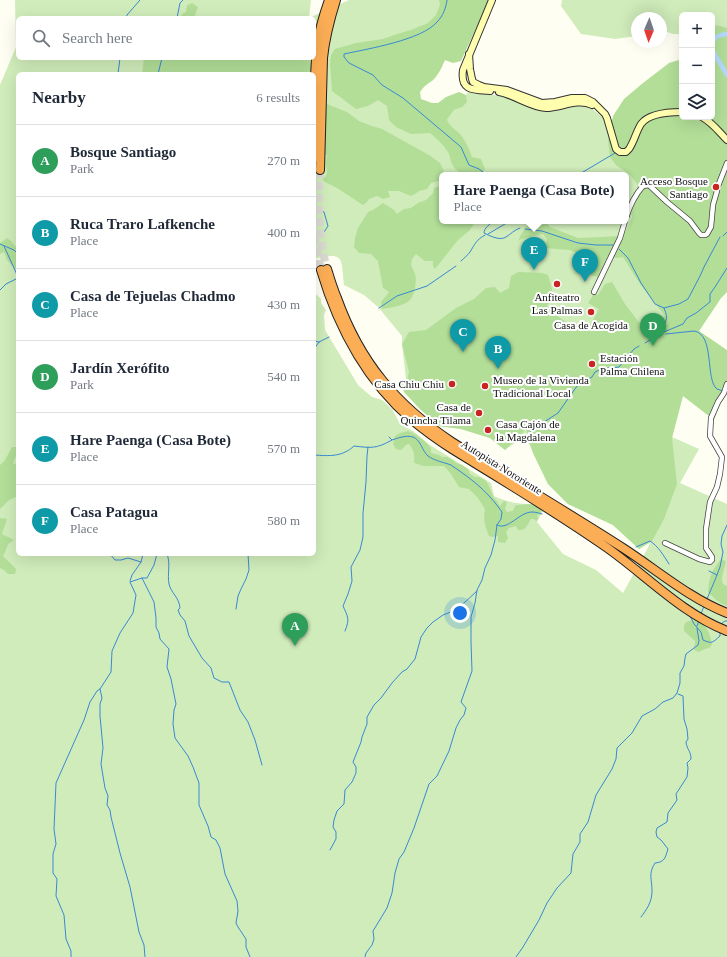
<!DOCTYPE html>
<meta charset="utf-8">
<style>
:root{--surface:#fff;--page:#f2f2f3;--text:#1f2937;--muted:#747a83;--line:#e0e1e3;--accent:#b45309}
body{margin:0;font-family:Georgia,serif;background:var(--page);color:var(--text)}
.controls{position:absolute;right:12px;top:12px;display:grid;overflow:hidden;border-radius:6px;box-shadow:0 4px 16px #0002}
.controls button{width:36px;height:36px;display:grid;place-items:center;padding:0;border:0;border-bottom:1px solid var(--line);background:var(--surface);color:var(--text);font:20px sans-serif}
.compass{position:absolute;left:631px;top:12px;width:36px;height:36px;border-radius:50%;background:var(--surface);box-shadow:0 4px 16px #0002;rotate:182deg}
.you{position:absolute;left:460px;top:613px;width:14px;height:14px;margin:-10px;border:3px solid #fff;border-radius:50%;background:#1a73e8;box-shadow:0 0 0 6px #1a73e833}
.badge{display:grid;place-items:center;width:26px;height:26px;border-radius:50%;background:var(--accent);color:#fff;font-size:13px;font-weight:700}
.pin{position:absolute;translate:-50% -33px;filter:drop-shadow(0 1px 2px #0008)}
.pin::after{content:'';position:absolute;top:21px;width:14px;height:12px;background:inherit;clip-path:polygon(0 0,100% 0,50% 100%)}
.popup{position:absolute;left:439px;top:172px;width:190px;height:52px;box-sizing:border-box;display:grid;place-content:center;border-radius:6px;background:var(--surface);filter:drop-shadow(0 1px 3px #0005);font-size:13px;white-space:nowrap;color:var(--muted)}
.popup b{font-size:15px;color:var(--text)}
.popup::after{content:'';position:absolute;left:50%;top:100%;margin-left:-8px;border:8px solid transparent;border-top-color:var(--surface)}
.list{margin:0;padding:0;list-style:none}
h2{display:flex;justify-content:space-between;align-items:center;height:52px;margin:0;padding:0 16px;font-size:17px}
h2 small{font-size:13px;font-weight:400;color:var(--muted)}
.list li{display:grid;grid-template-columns:26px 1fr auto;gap:12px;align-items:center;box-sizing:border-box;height:72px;padding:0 16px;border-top:1px solid var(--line)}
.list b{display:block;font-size:15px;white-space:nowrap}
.list p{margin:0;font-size:13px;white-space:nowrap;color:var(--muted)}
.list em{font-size:13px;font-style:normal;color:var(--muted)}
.icon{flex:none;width:22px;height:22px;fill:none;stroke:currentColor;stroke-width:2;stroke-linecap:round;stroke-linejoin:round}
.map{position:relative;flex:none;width:727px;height:957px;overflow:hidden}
.search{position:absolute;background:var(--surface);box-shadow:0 4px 16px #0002;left:16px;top:16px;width:300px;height:44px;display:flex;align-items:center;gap:10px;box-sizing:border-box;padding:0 14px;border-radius:6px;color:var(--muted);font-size:15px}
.panel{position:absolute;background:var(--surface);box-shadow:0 4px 16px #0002;left:16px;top:72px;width:300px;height:484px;border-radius:6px}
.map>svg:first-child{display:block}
</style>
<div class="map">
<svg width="727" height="957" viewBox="0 0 727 957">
<rect width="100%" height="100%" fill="#fffef3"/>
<path fill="#d0ecba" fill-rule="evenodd" d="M15,0h296l-2,18 40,-18h107l-19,25 -91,30 101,65 7,-10 3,-1 11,-17 33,4 45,16 31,-6 14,2 14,11 122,173 -6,6 -22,33 -27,106 27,12 -19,34 47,21v453h-727v-872l16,-38zM18,18h296v40h-296zM18,74h296v185c31,-8 27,-1 30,26l20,10 14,12 24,29v8l4,35 -7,7 20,22 20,18 22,3 29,9 15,12 20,-14 23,48 20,20 45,21 26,24 12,-7 -28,51 -27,-23 -33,-16 -26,-32 6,-11 -9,-7c-17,0 -24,-1 -40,-8l-3,-13 -61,-38 -17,-14 -13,-7 -8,-15 -10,-9 -10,-3 -14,-12 -33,-55 -1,-15 2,-5 -5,-7v-4l-7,-7v262h-296zM442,175h184v46h-184z
M562,0h165v28l-15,3v-16h-30v19h-9l-9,-3 -3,1v-14h-24v18l-22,3 -34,-5 -20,-28z"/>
<path fill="#b2de98" d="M439,0h50l-28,61 -8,2 -8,-3c-3,7 -7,16 -13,21 -6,4 -7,4 -12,11l1,7 11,4h6l8,-6 13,-5 7,3 1,7 -5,5 -8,3 -7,10c4,8 7,8 13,14 6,7 9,15 12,23l9,2 4,10 -5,6c-12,0 -22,1 -28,-11 -2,-4 -2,-9 -4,-12 -5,-8 -12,-14 -18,-19l-19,1 -15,-7 -7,-7 -2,-14 -9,-6 -10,6 -12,3 -24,-18 -2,-27 1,-9 4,-6 21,-6 27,-4 14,-5 14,-4 17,-7 8,-8 4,-10z
M192,3l6,4 -4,11h-13l1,-4 4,-2 1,-7z
M716,25l11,3v264l-6,6 -22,33 28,19v37l-13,33 -31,-24 -11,42 5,46 -13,35 -12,22 -13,8 -26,-24 -45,-21 -20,-20 -15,-31 -7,-24 -21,21 -15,-12 -29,-9 -22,-3 -20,-18 -15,-16 5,-20 -7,-28 7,-12 17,-2 30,-22 18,-9 12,-11 9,-1 5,6 9,-5 2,-12 7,-4 24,1 6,2 4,14 1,9 -6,7 3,6 16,11 15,5 10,-3 8,-15 -11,-6 6,-9 4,1 7,-11 7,-2 13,22 16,21 24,-9 -25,-32 -17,-27 -7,1 -8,-2 -10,21 -16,-4 -5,-6 1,-13 -8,-4 -25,-2 2,-9 -4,-5 -22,5 -3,2c7,-14 10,-20 27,-20l5,6 28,11 45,-2 9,-18 -1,-9 8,-16 -2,-9 -7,-9 -14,-10 -6,-8 -2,-16 5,-25 11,-17 19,-16 26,-20 13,-4v58h30v-87z
M144,58h166l1,10 -2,6h-167z
M314,99l33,13 12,9 13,5 10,3 47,26 11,8 3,6 2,6h-3v5l-11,3 -4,6 -8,2 -4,3 -4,2 -12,-5h-11l2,6 -7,2 -6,-3 -8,3 -2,3 -4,3 -26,-17 -12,-6 -3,-3c8,-5 4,-8 4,-16 0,-3 1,-5 1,-8l-13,-2z
M442,185v36h34l-7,10 -11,9 -23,29 -2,-3v-5h-8l-9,-7 -4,5 -1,6c1,3 3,6 4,9 2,6 0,22 -6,27 -7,5 -18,7 -27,8l-1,-7 8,-10 -6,-4 -5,-27 -7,-7 -12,-1 -5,-6 1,-9 3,-10 10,-16 5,-2 10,-7 11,7 3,4 7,-5 7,-1 7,-5 8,-3 7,-7 1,-5z
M7,238l4,3 4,5 3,1v25l-11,-12 -3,-8 -4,2v-11z
M408,431c9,3 17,10 23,17v5l8,2 3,2h5l6,3 3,3 6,2 6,4 2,5 5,3h4l6,3 3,4 6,14 3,3 3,5 4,-5 3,1 -2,7 2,3 6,-1 2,-5c5,-2 20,-3 24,1 3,2 2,4 2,7l-4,1 1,4 -2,2 -2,-2h-3c-4,6 -5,12 -13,11l-2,-4 -7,2 -3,4 2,6 -3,5 -7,-1v-6l-6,1 -3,-1c-4,-11 -6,-15 -4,-27l-7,-11 -9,-9 -10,-2 -8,-13 -7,-8h-20l-10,-3c1,-7 0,-13 -5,-19l-3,1 -5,5 -5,-1 -3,-5 2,-8 5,-3z
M12,447h4l1,6 -4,11 5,-1v33l-9,4 -9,9v-44l5,-5z
M0,518l7,1 -5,15 12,6 -6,4 -2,6 -3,6 13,13 -1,5h-7l-4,-4 -4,-2z
M721,559l5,2c-1,8 -6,15 -3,23l4,2v20c-8,-3 -13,-8 -19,-14 1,-15 4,-22 13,-33z
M697,620c11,7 13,13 15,25l-3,3 -4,1 -6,3 -5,-2 1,-9 -11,-10v-5l2,-4 3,-1z"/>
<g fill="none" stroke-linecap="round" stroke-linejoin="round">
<path stroke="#3889d4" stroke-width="1" d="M447,0c-1,8 -4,16 -10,22 -15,18 -70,27 -93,32v3l5,6 24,12 9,10 21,13 58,49 8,18 10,4 8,6
M126,18l1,-3 13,-15
M177,18l3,-15 3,-3
M118,74l2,-16
M158,74l4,-16
M578,175l37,-22
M314,206l10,6 4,14 -4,6 -3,1
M494,221c-4,3 -10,7 -10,12 6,3 16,8 22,4 5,-3 8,-7 14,-9
M525,229l17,2 36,12 18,2h17
M488,234l22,-13
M723,236l4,-4
M0,244l14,6 4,4
M4,246l14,31
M619,249l9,9 13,25 14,21 9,4 15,-4 9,-5 12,-23 5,-11 15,-28
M461,261c3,-3 7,-6 9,-9 5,-8 6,-12 15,-17
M0,290l6,-6 12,-6
M379,308l18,-12 30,-10 29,-20
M663,330c1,-11 7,-8 1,-22
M666,334l28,-3c21,3 11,49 23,58 2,1 4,1 6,2
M314,341l5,1
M645,343l19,-11 19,-8 4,-6 9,-5 14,-11v-8l5,-7 12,-19
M314,349l5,-7 10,-5
M526,436l7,-7 25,-16 19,-27 6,-4 9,-5 3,-5 6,-3 18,-2 15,-18 5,-3
M392,440c6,-2 14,-5 21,-3 8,3 9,14 15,19 7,5 15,6 23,9 3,2 7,5 10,7 17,12 29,23 41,40l-1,7 -4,6
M314,455c16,1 28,2 40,-9 17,2 22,3 38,-6l-3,-3
M497,525c11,6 22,-13 35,-13 3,0 7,1 10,2
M636,547l14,-6c8,5 14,15 19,23
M110,554l5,6h6l7,-2 13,4
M167,554c4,10 0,20 2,30 2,9 10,13 11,24l-2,2 2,5 5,6 4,15 13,22 9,10 3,10 8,4h7l11,28 8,12 7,18 7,25
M709,571l8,4
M142,578l12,24 2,16v9l3,6 1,6 9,10 -2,18 4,12 5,25 -2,6 -1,14 2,14 13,18 5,11 6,16v22l9,21 3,11 5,3 4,8 5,26 12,27 1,10 -2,12 2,4 8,12v8l4,10
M130,581l2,-6 9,-13 2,-8
M707,599l8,-19 5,-13 3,-15 -2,-8 1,-8 5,-11
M236,609l2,-13 3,-7 5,-10 3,-9 -1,-16
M701,614l3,-8
M690,616l4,8 7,8 2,8c9,4 9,3 17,-4v-4
M721,624l4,-3h2
M697,626l2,-5
M345,631c5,-12 3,-14 -2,-25l5,-12 4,-13 -1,-14 9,-17 3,-13v-24l3,-31 1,-26 1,-9
M100,689l2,9 -2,6v12l3,32 -2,16 4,24 3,8 -1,9 3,5 1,7 9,36 10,34 9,45 5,13 1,12
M330,850l6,-11v-7l-3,-5 1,-7 3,-9 7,-7 1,-14 7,-8 4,-9v-6l-3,-5 8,-20 1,-5 5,-13v-7l7,-12 7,-7 11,-15 10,-11 5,-3 8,-10 6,-22 6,-9 6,-6 10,-7 13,-5 8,-7 13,-12
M641,917c6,-8 11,-15 11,-26 0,-12 -4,-17 3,-28 10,-1 10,-5 13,-14l-7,-9 -4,-3 -1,-5 1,-4 10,-6 1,-9 9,-13 -1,-6 11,-17 1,-9 -1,-5 4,-4c0,-8 -4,-9 -5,-17l2,-3 -1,-10 -3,-10 -1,-23 -5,-2
M71,957v-6l-5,-12 -2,-24 -8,-19 1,-17 -4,-6v-19l3,-10 -2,-15 2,-46 28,-63 6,-18 7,-11 3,-2 11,-17 1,-21 8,-18 13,-20 3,-18 -6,-13 12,-4h5l7,-13 3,-11
M365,957l1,-4 6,-8 2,-6 -1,-8 14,-23 5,-15 3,-20 4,-14 5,-7 10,-24 15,-44 8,-8 12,-25 7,-23 4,-8 4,-5 2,-7 -5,-6 11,-31 -1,-29v-25l4,-14 2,-13 5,-10 3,-12 6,-13 4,-15 2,-15
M516,957l7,-10 16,-27 8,-17 10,-15 14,-15 2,-19 7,-12v-8l8,-12 8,-27 16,-26 4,-10 1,-11 15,-15 10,-17 13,-7 8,-7 10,-4 4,-5 3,-10v-10l4,-7 1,-8 1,-4 12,-9 1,-4 -2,-13"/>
<path stroke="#b5daf9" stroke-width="4.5" d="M712,44c2,-8 8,-9 15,-10
M712,48l2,5 13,22"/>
<path stroke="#dbdad1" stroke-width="8" stroke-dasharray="8 4" stroke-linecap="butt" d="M320,170c-2,35 -2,65 7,99
M314,236l7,34"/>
<defs>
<path id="street" d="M718,186l9,-23
M626,218c4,-13 8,-22 17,-32l6,-1 18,17 23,19 9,12 2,2h4l2,-1 4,-7 2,-22 4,-14
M594,292l26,-54 5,-17
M665,543l34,16 11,3 2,-2v-3l-6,-9v-19l4,-27 7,-15 3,-13 2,-17 -12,-21 1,-18 7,-16 6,-9 3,-9"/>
<path id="secondary" d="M469,54l1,15 2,10 1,3 6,3 5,2 23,3 35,13 13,-1 17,-4h13l8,4 12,12 2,4 9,31 4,3h6l3,-3c5,-7 7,-17 12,-25 8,-11 28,-12 41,-12
M490,91c-17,-1 -30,0 -27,-21l29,-70
M499,92c16,3 31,15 47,16 15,0 31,-10 46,-3
M702,117c11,6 17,15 25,23"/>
<path id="highway" d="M314,158c2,-39 -2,-78 4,-117 2,-14 6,-27 11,-41
M320,170l3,-112c2,-20 7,-39 13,-58
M327,269c3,10 6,20 10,29 23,64 59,107 115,144 57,36 115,70 171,106 34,22 66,50 104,65
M321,270c17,57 44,109 90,149 13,11 27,21 41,30 52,32 104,63 154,98 40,28 75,66 121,84"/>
</defs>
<use href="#street" stroke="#434343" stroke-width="6"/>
<use href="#secondary" stroke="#323232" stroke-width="8"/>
<use href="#highway" stroke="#212121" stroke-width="10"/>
<use href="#street" stroke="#fff" stroke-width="4.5"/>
<use href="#secondary" stroke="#fffdae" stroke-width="6"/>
<use href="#highway" stroke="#fbae55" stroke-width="8"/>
</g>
<g fill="#c82520" stroke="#fff" stroke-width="1.5">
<circle cx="716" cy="187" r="4"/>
<circle cx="557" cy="284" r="4"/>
<circle cx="591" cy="312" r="4"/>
<circle cx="592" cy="364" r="4"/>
<circle cx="452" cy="384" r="4"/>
<circle cx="485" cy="386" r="4"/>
<circle cx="479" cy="413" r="4"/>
<circle cx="488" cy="430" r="4"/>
</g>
<g text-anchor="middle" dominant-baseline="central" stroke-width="4" stroke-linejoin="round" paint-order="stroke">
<g font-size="11" fill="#101010" stroke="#fff" text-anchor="end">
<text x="708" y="181">Acceso Bosque<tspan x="708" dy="13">Santiago</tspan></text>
<text x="557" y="297" text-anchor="middle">Anfiteatro<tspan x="557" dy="13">Las Palmas</tspan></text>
<text x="591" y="325" text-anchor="middle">Casa de Acogida</text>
<text x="600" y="358" text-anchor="start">Estación<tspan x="600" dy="13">Palma Chilena</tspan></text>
<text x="493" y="380" text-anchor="start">Museo de la Vivienda<tspan x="493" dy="13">Tradicional Local</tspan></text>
<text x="444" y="384">Casa Chiu Chiu</text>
<text x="471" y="407">Casa de<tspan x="471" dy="13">Quincha Tilama</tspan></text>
<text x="496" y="424" text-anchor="start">Casa Cajón de<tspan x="496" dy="13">la Magdalena</tspan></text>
</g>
<g font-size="11" fill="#101010" stroke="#fff">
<text transform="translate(502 467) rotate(32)">Autopista Nororiente</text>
</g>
</g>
</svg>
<div class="controls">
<button>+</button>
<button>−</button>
<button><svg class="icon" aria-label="layers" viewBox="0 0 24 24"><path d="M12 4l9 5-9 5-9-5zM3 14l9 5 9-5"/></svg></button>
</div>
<svg class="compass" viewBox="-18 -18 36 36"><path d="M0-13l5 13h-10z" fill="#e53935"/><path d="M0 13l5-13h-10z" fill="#747a83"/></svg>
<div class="you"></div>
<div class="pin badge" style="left:295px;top:646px;background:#2e9e5b">A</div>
<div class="pin badge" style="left:498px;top:369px;background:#0f9aa8">B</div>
<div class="pin badge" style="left:463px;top:352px;background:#0f9aa8">C</div>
<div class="pin badge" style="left:653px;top:346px;background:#2e9e5b">D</div>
<div class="pin badge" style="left:534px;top:270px;background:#0f9aa8">E</div>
<div class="popup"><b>Hare Paenga (Casa Bote)</b>Place</div>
<div class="pin badge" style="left:585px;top:282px;background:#0f9aa8">F</div>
<div class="search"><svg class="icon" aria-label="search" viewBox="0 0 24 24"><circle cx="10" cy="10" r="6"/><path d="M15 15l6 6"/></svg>Search here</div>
<section class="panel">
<h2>Nearby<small>6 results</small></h2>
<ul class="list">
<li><span class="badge" style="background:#2e9e5b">A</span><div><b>Bosque Santiago</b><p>Park</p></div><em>270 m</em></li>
<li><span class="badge" style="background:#0f9aa8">B</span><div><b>Ruca Traro Lafkenche</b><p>Place</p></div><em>400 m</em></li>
<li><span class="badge" style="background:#0f9aa8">C</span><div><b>Casa de Tejuelas Chadmo</b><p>Place</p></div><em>430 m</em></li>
<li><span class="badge" style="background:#2e9e5b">D</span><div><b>Jardín Xerófito</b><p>Park</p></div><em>540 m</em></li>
<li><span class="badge" style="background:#0f9aa8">E</span><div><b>Hare Paenga (Casa Bote)</b><p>Place</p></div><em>570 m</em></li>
<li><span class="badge" style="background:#0f9aa8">F</span><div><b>Casa Patagua</b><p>Place</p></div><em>580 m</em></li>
</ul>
</section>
</div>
